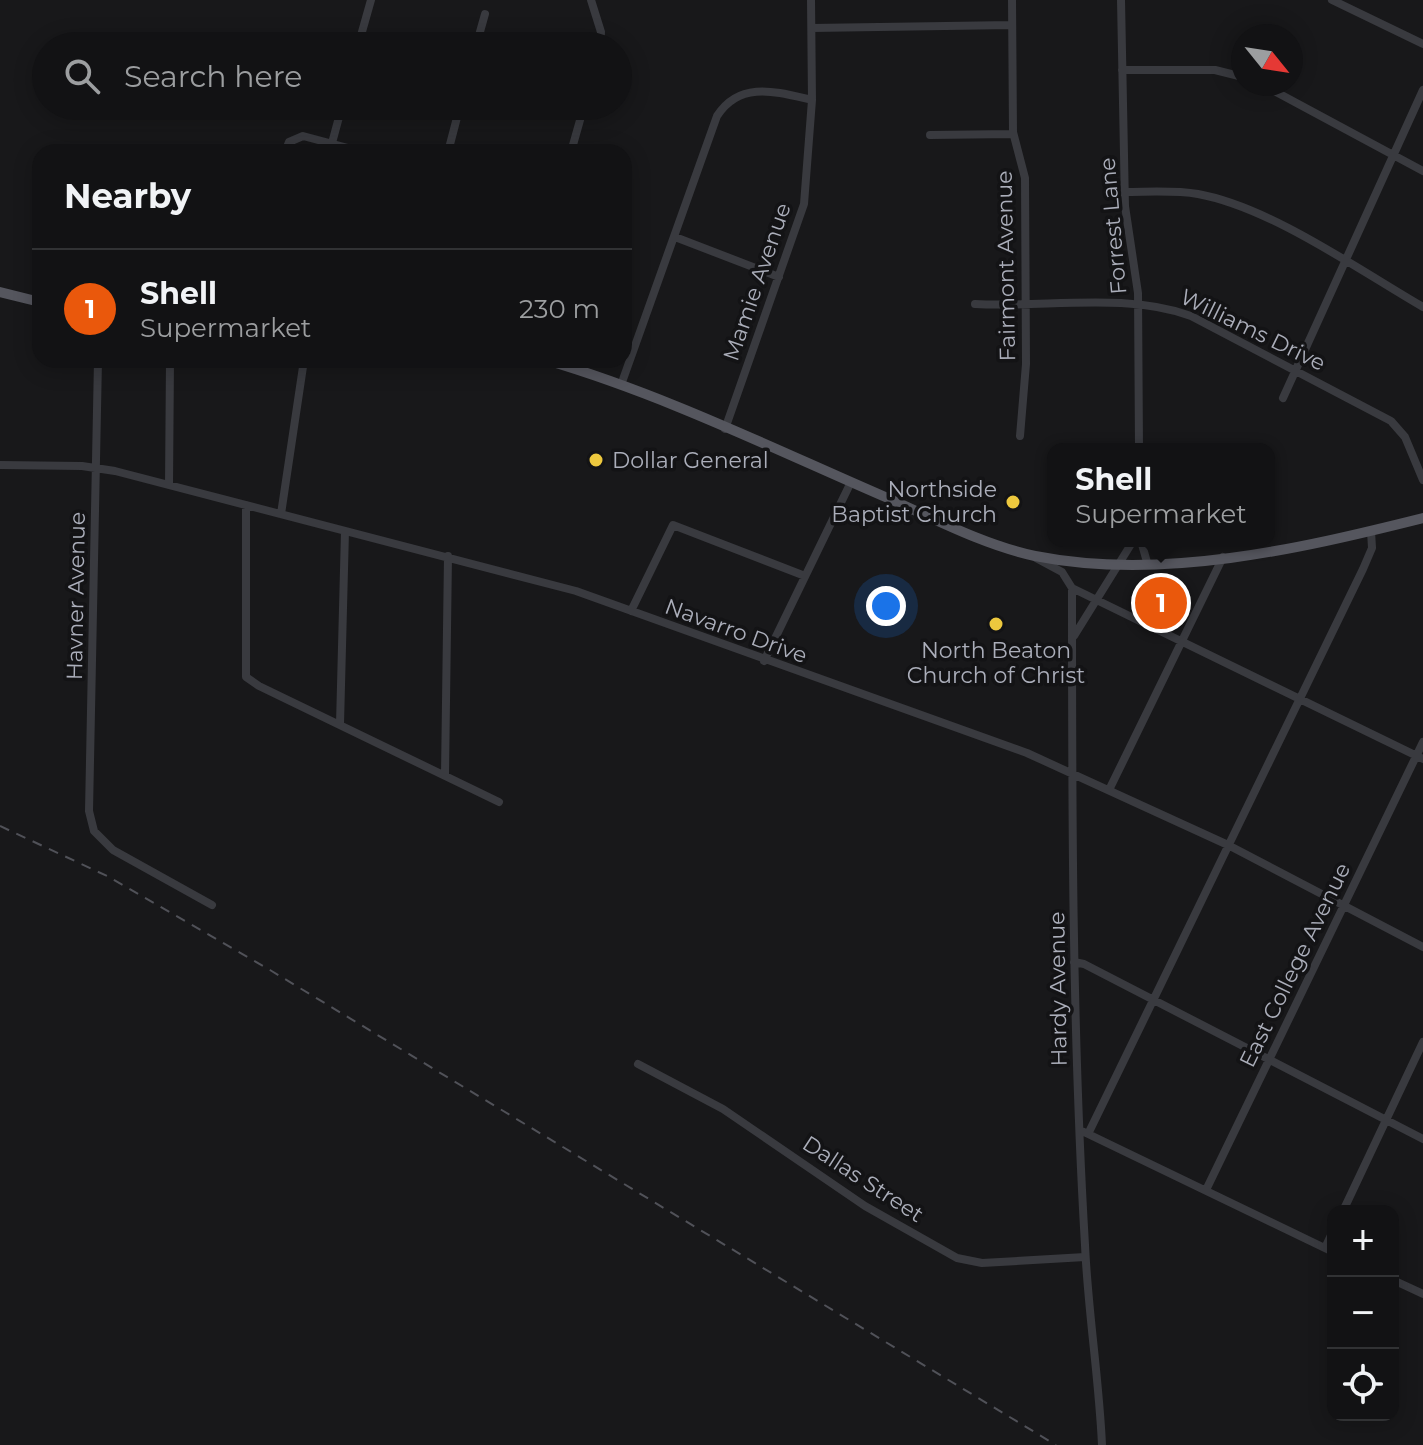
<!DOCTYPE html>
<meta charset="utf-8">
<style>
:root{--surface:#121214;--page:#1b1b1d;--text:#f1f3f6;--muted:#9c9ea0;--line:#313234;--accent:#ea580c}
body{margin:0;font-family:Montserrat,sans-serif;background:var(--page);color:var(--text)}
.controls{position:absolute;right:24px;bottom:24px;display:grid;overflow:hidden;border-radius:16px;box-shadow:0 4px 20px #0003}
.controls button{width:72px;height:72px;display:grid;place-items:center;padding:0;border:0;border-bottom:2px solid var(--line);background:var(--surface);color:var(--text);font:40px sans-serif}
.compass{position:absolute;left:1231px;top:24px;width:72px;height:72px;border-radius:50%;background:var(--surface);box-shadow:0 4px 20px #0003;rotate:120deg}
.you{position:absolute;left:886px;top:606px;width:28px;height:28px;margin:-20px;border:6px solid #fff;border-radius:50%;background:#1a73e8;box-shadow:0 0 0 12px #1a73e833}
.badge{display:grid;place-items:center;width:52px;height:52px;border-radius:50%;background:var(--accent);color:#fff;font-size:26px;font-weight:700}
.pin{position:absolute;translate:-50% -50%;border:4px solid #fff;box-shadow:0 2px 8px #0006}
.popup{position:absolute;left:1047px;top:443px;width:228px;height:104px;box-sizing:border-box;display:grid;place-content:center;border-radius:16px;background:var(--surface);filter:drop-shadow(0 2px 6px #0005);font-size:26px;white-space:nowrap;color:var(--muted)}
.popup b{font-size:30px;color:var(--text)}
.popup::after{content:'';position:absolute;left:50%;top:100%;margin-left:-16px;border:16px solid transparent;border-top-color:var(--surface)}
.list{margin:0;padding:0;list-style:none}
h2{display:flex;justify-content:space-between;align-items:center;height:104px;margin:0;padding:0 32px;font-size:34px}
h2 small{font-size:26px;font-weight:400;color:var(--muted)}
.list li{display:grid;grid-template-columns:52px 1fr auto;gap:24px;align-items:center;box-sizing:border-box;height:120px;padding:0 32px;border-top:2px solid var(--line)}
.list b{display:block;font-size:30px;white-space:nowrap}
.list p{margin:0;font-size:26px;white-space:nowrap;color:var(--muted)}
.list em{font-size:26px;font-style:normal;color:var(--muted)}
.icon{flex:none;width:44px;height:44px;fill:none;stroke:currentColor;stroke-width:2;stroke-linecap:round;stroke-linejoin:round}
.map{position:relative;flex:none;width:1423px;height:1445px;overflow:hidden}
.search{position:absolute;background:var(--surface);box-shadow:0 4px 20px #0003;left:32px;top:32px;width:600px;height:88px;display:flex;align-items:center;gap:20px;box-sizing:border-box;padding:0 28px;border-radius:44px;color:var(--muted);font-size:30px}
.panel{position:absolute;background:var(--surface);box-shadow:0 4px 20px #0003;left:32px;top:144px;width:600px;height:224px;border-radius:24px}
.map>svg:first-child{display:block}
</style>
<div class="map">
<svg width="1423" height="1445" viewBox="0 0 1423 1445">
<rect width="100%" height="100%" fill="#18181a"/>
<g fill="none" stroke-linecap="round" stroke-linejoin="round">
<path stroke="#393a3f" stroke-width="8" d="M591,0l10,32 -1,14
M1012,0l1,132 12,46 1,186 -6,72
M1121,0l4,206 13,87 1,156
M1332,0l91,44
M812,28l200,-3
M358,46l13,-46
M476,46l9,-32
M1122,70h93l28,7
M1261,84l162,87
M930,135l83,-1
M332,143l10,-37
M285,152l4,-10 14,-6 60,16
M448,152l12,-46
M571,152l13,-46
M1124,192c25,0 50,-2 74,2 72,13 161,76 225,113
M675,237l104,40
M975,304c70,4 150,-12 216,12l200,105 14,16 18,43
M98,360l-9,451 5,20 19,19 99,55
M621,385l96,-269c23,-36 60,-24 95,-16
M1283,398l140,-308
M725,429l79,-225 8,-104 -1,-100
M0,465l82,1 33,5 461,120 451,162 201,92 195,102
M169,485l1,-125
M246,505v172l13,9 240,116
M281,514l23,-154
M1141,541l6,21
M1036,558l26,14 10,16c0,219 0,438 13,657 3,67 14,133 17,200
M1072,588l351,171
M631,611l42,-86 132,51
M1074,636l59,-95
M764,661l87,-179
M340,724l5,-193
M445,775l3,-219
M1109,790l114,-233
M1074,962l10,2 339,175
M638,1064l85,45 142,97 92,52 25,5 103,-6
M1084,1132l249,120
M1089,1132l274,-563 9,-21 -1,-17
M1206,1190l217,-448
M1343,1211l80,-169
M1325,1248l8,-17
M1393,1280l30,14"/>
<path stroke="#55565e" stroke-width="10" d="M0,292l40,10
M546,360c116,34 226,88 337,136 48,21 100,49 152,60 127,25 264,-7 388,-38"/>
<path stroke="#505158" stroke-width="2" stroke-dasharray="10 8" stroke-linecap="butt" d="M0,826l107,50 163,94 786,475"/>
</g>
<g fill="#edc83e" stroke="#131315" stroke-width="3">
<circle cx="596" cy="460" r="8"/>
<circle cx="1013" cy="502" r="8"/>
<circle cx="996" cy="624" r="8"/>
</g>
<g text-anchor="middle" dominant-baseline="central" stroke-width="7" stroke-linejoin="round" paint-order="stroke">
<g font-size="22" fill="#abaeba" stroke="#131315">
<text transform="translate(1113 226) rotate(-95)">Forrest Lane</text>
<text transform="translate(1006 266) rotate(-91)">Fairmont Avenue</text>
<text transform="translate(757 282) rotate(-71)">Mamie Avenue</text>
<text transform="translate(1253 330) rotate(26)">Williams Drive</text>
<text transform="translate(76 596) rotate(-89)">Havner Avenue</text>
<text transform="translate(736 631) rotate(20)">Navarro Drive</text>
<text transform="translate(1295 965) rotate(-64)">East College Avenue</text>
<text transform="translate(1058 989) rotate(-91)">Hardy Avenue</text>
<text transform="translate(863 1179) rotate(33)">Dallas Street</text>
</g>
<g font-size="22" fill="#abaeba" stroke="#131315" text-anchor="start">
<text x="612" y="460">Dollar General</text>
<text x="997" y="489" text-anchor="end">Northside<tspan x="997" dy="25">Baptist Church</tspan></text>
<text x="996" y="650" text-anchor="middle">North Beaton<tspan x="996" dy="25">Church of Christ</tspan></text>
</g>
</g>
</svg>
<div class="controls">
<button>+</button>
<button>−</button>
<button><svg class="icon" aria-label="locate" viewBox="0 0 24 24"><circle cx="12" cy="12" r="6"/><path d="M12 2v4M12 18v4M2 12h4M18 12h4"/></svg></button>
</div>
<svg class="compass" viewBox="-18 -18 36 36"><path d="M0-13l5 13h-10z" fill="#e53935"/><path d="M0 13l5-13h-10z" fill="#9c9ea0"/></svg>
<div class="you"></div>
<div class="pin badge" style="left:1161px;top:603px">1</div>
<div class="popup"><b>Shell</b>Supermarket</div>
<div class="search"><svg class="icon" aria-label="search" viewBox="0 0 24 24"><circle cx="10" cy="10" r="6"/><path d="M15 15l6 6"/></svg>Search here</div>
<section class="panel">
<h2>Nearby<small></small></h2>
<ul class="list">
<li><span class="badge">1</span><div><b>Shell</b><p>Supermarket</p></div><em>230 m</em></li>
</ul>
</section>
</div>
